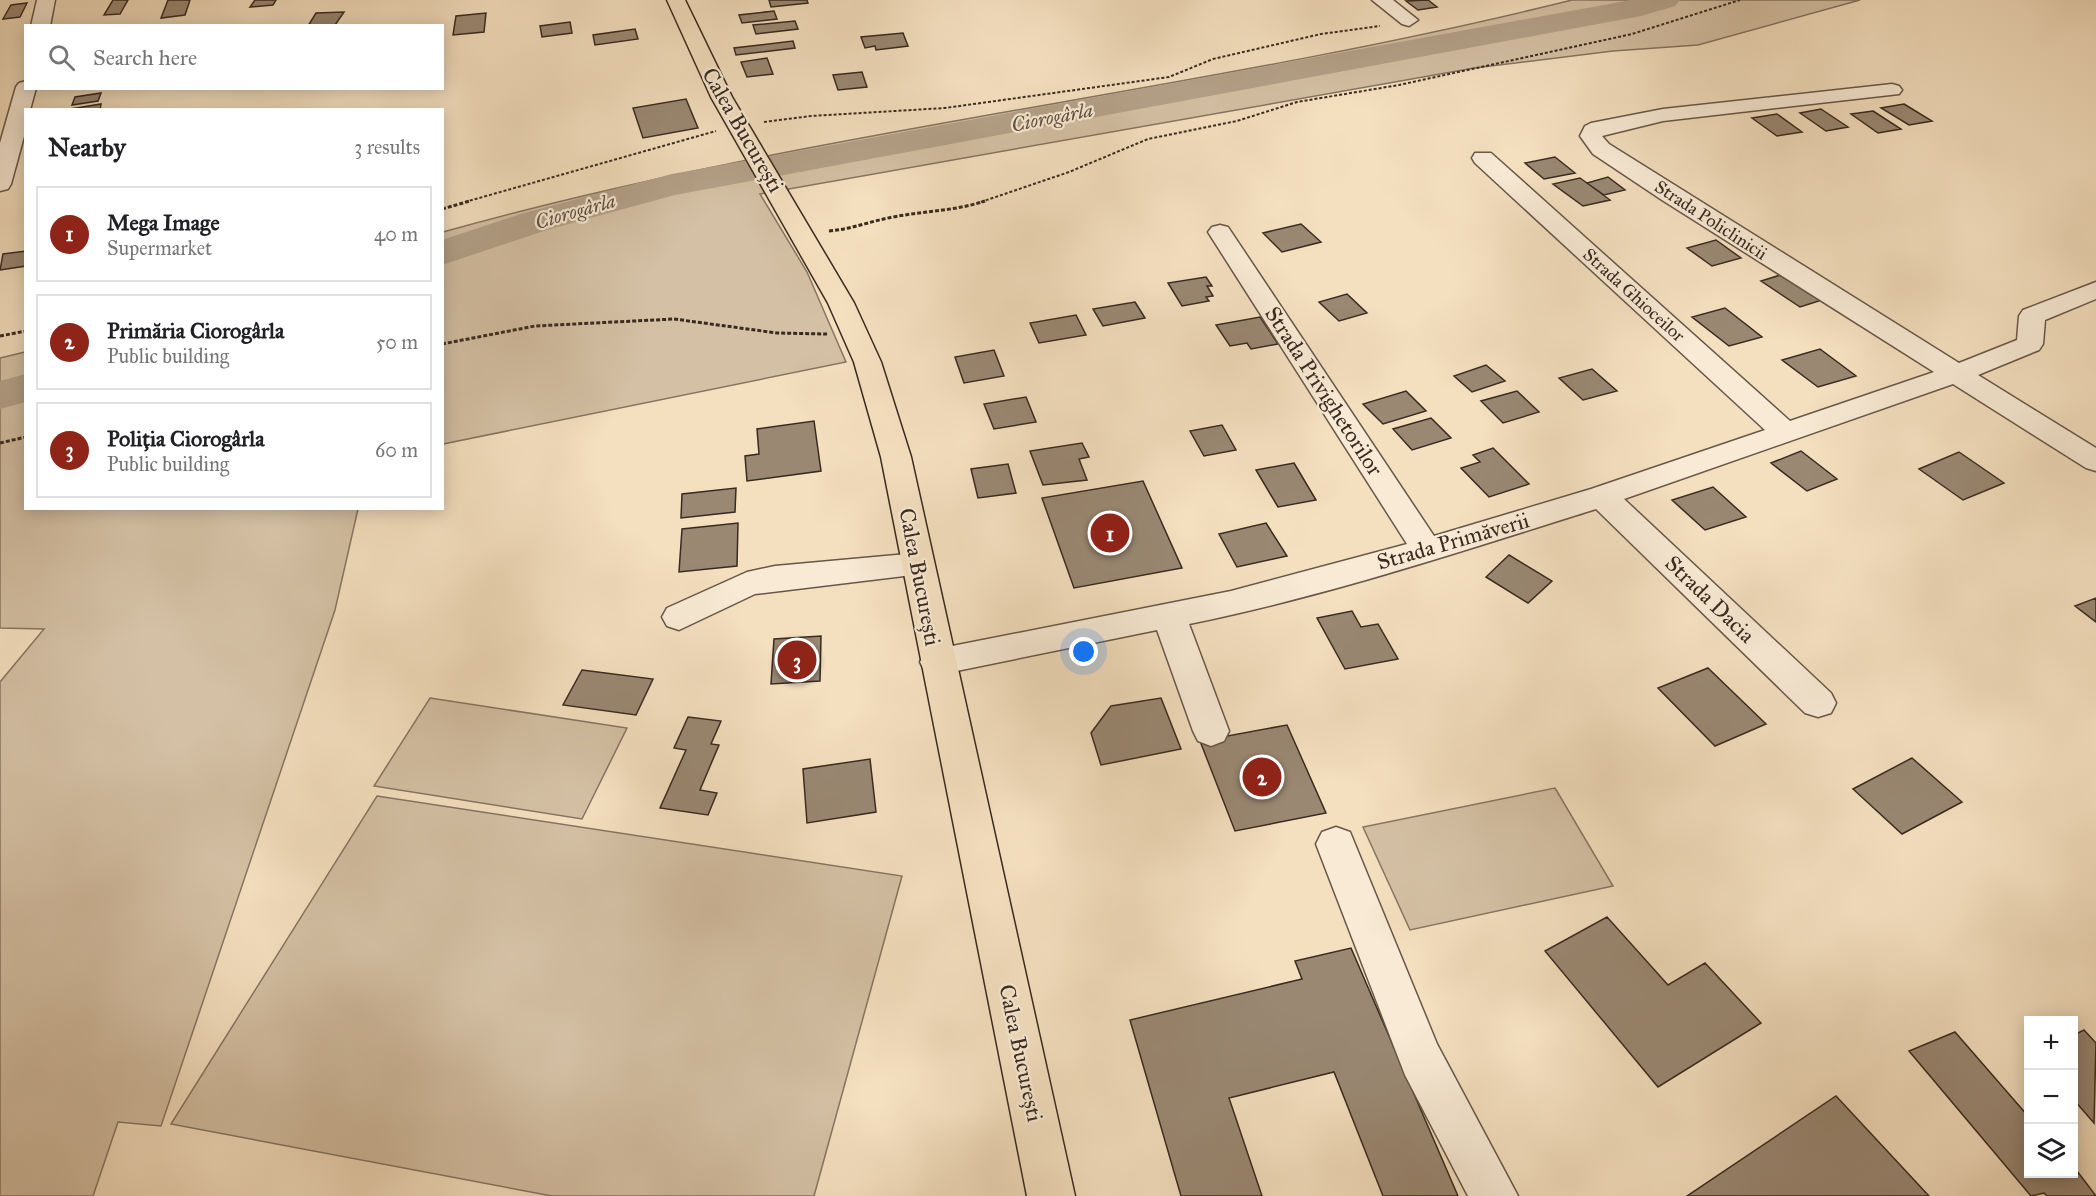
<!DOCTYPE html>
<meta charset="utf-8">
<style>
:root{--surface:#fff;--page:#f6f6f6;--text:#202124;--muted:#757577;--line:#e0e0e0;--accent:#8f2418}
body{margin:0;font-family:"IM FELL Great Primer",serif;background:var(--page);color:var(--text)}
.controls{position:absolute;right:18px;bottom:18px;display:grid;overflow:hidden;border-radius:0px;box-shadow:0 3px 15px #0003}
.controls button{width:54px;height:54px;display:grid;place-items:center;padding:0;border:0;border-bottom:2px solid var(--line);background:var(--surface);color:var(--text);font:30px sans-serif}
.you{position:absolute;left:1084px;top:652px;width:21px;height:21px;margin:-15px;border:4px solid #fff;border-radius:50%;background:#1a73e8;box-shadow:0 0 0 9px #1a73e833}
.badge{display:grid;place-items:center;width:39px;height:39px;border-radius:50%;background:var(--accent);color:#fff;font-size:20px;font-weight:700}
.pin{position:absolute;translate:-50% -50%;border:3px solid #fff;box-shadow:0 2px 6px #0006}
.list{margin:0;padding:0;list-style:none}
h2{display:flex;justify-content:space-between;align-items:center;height:78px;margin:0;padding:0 24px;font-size:26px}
h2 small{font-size:20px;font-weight:400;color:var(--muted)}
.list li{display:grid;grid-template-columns:39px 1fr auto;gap:18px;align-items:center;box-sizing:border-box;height:96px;margin:0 12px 12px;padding:0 12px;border:2px solid var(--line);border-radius:0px}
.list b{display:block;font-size:22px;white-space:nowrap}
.list p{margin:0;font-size:20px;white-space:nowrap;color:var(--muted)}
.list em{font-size:20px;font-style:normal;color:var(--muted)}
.icon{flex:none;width:33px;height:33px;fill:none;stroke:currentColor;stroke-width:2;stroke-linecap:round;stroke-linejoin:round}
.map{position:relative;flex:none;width:2096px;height:1196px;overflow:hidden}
.search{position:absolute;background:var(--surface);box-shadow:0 3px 15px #0003;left:24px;top:24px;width:420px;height:66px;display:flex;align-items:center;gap:15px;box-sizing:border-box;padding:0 21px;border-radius:0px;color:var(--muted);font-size:22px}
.panel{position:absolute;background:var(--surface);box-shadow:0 3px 15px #0003;left:24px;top:108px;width:420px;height:402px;border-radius:0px}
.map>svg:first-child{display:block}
</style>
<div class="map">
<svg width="2096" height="1196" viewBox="0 0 2096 1196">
<rect width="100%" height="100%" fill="#f4dfbf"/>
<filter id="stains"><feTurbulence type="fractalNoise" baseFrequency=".00333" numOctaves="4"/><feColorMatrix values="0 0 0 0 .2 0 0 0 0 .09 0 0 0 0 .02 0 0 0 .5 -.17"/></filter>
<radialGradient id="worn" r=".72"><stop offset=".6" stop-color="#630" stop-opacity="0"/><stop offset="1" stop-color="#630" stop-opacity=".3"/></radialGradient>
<path fill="#d4c0a4" stroke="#867562" stroke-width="1.5" d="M1572,0h288l-162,45 -85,6 -139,17 -714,126 47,78 39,90 -403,82v-212c370,-104 756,-139 1129,-232z
M25,352l1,156 332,1 -23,101 -174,516 -43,-4 -25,74h-93v-514l44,-53 -44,-1v-270z
M430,698l197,30 -45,91 -208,-33z
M1555,788l58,98 -203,44 -47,-103z
M377,796l525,80 -88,320h-262l-381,-72z"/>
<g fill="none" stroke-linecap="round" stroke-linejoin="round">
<path fill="#b4a189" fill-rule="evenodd" d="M1631,0h49l-5,6 -34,10 -966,179 -125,34 -108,36v-25l82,-27 148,-39z
M26,374v28l-26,7v-28z"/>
</g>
<path fill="#9a8873" stroke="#392a20" stroke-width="1.5" d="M113,0h15l-8,14 -16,1z
M168,0h22l-5,15 -24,3z
M255,0h21l-3,5 -23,2z
M769,0h38l1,3 -37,4z
M1428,0l9,7 -19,3 -12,-9z
M27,3l-7,14 -17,2 8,-14z
M774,11l3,8 -35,4 -3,-8z
M344,12l-9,13 -27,1 8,-13z
M486,13l-2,19 -31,3 3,-19z
M795,21l3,8 -42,5 -3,-9z
M570,22l2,11 -30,4 -2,-11z
M635,29l3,10 -43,6 -2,-10z
M903,33l5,13 -32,4 -1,-4 -10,2 -4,-11z
M793,41l2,7 -59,7 -2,-7z
M767,58l6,16 -26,3 -6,-15z
M862,72l5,15 -29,3 -5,-15z
M101,93l-3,8 -26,4 3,-8z
M686,99l12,29 -55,10 -10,-30z
M101,104l-1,6h-36z
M1904,104l28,17 -23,4 -28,-17z
M1821,109l27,18 -22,4 -26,-18z
M1873,111l28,18 -23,4 -27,-19z
M1777,114l25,18 -25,4 -25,-18z
M1555,157l20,16 -31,6 -19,-16z
M1608,177l17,13 -21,5 -17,-12z
M1580,178l7,5 23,17 -27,6 -30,-22z
M1301,224l20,18 -39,10 -19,-19z
M1716,240l25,18 -29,8 -25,-18z
M26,251v15l-26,4 3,-16z
M1787,273l38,26 -25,8 -39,-26z
M1206,277l6,9h-5l6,10 -7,1 3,4 -27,5 -14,-23z
M1347,294l20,19 -28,8 -20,-19z
M1135,302l10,16 -42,8 -10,-17z
M1725,308l37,29 -33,9 -37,-29z
M1076,315l10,20 -47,8 -9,-20z
M1260,317l18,27 -27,5 -4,-6 -17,3 -14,-21z
M1820,349l36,27 -38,11 -36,-27z
M994,350l10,26 -40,7 -9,-26z
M1486,365l19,16 -33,11 -18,-16z
M1592,369l25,22 -34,9 -24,-22z
M1406,391l20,20 -43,13 -20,-20z
M1517,391l22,21 -36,11 -22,-22z
M1026,397l10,25 -42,7 -10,-25z
M1431,418l20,20 -39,12 -19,-21z
M814,421l7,50 -74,10 -2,-25 14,-2 -2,-25z
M1222,425l14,25 -32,6 -14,-25z
M1082,443l7,14 -10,2 8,21 -44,5 -13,-34z
M1493,448l36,36 -40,13 -28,-29 19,-6 -7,-7z
M1801,451l36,28 -30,12 -36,-28z
M1959,452l45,31 -41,17 -44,-31z
M1294,463l22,37 -38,7 -22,-37z
M1008,464l8,29 -38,5 -7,-29z
M1143,481l39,87 -108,20 -32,-90z
M1713,487l33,30 -41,13 -33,-30z
M736,488l-1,24 -54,6 1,-24z
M738,523l-1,43 -58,6 3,-43z
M1266,523l21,33 -50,11 -18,-33z
M1509,555l43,26 -24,22 -42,-26z
M2096,598v24l-21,-16z
M1352,611l9,16 17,-3 20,35 -53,10 -28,-51z
M821,636l-1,45 -49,3 3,-45z
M1708,668l58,56 -51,22 -57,-58z
M582,670l71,9 -17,36 -73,-10z
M1161,698l20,51 -80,16 -10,-32 20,-27z
M688,717l33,4 -10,23 8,1 -19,45 17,3 -9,22 -48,-7 26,-58 -12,-2z
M1287,725l39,88 -91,18 -35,-90z
M1912,758l50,44 -60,32 -49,-45z
M870,759l6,53 -69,11 -4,-54z
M1607,917l61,68 37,-22 56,60 -103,64 -113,-136z
M1351,948l107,248h-75l-49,-124 -105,26 33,98h-81l-51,-176 172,-41 -7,-18z
M2084,1030l12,13 -2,80 -20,-23v-65z
M1955,1032l73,84v58h46v-7l22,29h-49l-3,-3 -13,3 -122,-145z
M1836,1096l93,100h-242z"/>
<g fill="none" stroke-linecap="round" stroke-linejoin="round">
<defs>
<path id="minor" d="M37,0h18l-5,26h-19z
M1372,0h21l25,20 -9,6 -7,-2z
M26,81v7h10l-6,22h-4v19l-15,55 -3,5 -8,2v-48l16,-56 3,-4z
M1892,84l7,2 3,4 -3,4 -236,27 -61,15 7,8 350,219 58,-23 2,-24 4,-6 73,-28v17l-51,21 -2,24 -4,6 -61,25 118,73v23l-10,-3 -133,-84 -329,115 207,194 5,10 -5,10 -13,4 -13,-4 -209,-204c-134,42 -269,87 -407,115l40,107 -5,10 -13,5 -13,-5 -5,-10 -36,-101 -220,45 -12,-3 -5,-10 5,-10 12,-3 294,-58 176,-47 -199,-312 4,-5 8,-2 8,2 206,309 157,-47 174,-59 -290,-267 -3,-5 3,-5h16l299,268 144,-49 -272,-172 -69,-46 -13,-18 5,-10 6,-3 72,-14z
M918,553l11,4 5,8 -5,8 -174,21 -76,36 -12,-4 -5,-9 5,-9 80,-36 28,-6z
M1336,827l14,5 87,212 81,152h-50l-63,-121 -89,-231 6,-12z"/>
<path id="major" d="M667,0h18l47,97 122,206 27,59 30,95 164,739h-48l-146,-739 -27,-95 -26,-59 -117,-206z"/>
</defs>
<use href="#minor" stroke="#685748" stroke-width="3"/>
<use href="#major" stroke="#392a20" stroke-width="3"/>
<path stroke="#392a20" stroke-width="2" stroke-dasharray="3 2" stroke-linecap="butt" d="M764,122l47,-6 134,-8 224,-31 44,-18 108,-25 59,-8
M465,202l251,-71
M981,202l88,-30 79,-33 89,-18 60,-19 102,-17 233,-51 108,-34"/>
<path stroke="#392a20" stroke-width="3" stroke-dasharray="4 2" stroke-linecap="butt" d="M442,209l28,-8
M829,231c23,-2 42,-10 64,-14 31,-6 62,-6 92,-16
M0,336l26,-5
M442,344l93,-18 139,-7 103,14 50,1
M0,443l26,-6"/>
<use href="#minor" fill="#f8ead5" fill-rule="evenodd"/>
<use href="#major" fill="#f4dfbf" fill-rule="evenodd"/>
</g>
<g text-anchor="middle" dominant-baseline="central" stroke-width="4.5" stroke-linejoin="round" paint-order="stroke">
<g font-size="18" fill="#392a20" stroke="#f8ead5">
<text transform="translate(1711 220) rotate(33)">Strada Policlinicii</text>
<text transform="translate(1634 295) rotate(42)">Strada Ghioceilor</text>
</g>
<g font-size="20" font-style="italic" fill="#5e4e40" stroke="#f8ead5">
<text transform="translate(1052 117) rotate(-11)">Ciorogârla</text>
<text transform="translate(575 211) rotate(-16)">Ciorogârla</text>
</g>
<g font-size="22" fill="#392a20" stroke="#f8ead5">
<text transform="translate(743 130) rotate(60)">Calea București</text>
<text transform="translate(1324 391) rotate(57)">Strada Privighetorilor</text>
<text transform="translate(1453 541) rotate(-16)">Strada Primăverii</text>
<text transform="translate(920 577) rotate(79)">Calea București</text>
<text transform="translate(1710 599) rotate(44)">Strada Dacia</text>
<text transform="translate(1021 1053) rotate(78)">Calea București</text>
</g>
</g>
<rect width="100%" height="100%" filter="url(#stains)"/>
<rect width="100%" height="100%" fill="url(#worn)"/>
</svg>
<div class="controls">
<button>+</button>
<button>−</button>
<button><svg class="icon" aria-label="layers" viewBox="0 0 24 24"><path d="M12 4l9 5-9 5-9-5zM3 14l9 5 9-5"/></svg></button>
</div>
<div class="you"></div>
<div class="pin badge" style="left:1110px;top:533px">1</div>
<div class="pin badge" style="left:1262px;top:777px">2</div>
<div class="pin badge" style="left:797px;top:660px">3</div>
<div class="search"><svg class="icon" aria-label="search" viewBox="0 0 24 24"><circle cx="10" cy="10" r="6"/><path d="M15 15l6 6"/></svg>Search here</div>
<section class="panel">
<h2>Nearby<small>3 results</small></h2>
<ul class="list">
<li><span class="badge">1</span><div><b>Mega Image</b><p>Supermarket</p></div><em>40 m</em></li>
<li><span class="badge">2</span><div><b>Primăria Ciorogârla</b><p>Public building</p></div><em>50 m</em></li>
<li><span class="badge">3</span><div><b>Poliția Ciorogârla</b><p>Public building</p></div><em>60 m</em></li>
</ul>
</section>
</div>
